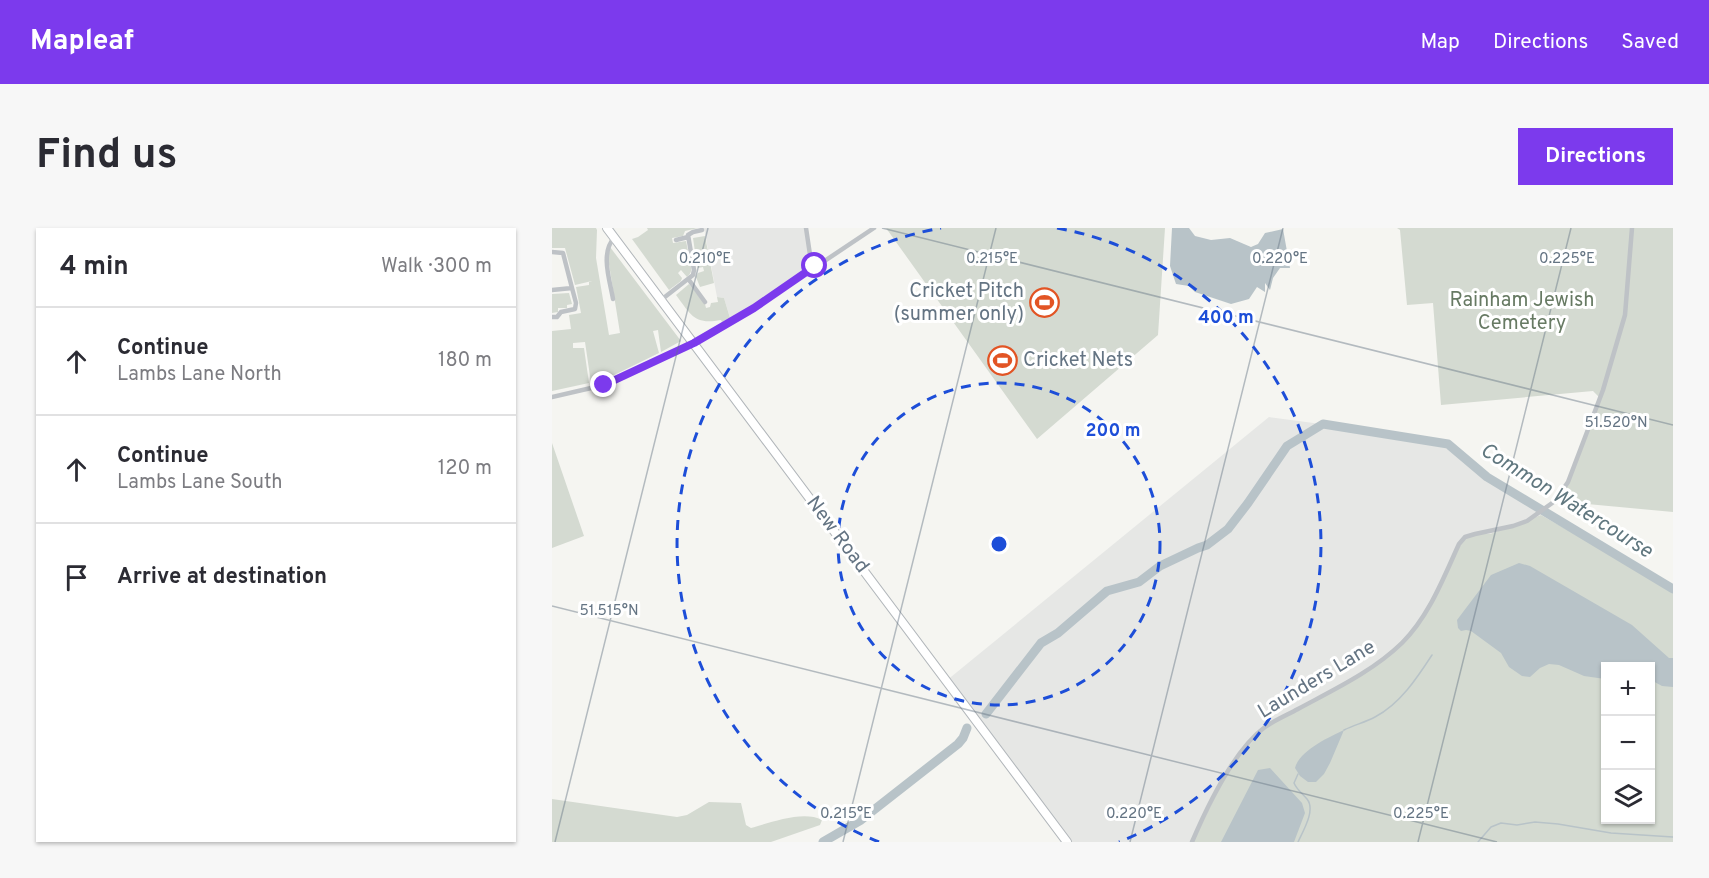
<!DOCTYPE html>
<meta charset="utf-8">
<style>
:root{--surface:#fff;--page:#f7f7f7;--text:#2b2b33;--muted:#7c7c81;--line:#e1e1e2;--accent:#7c3aed}
body{margin:0;font-family:Overpass,sans-serif;background:var(--page);color:var(--text)}
.controls{position:absolute;right:18px;bottom:18px;display:grid;overflow:hidden;border-radius:0px;box-shadow:0 2px 4px #0004}
.controls button{width:54px;height:54px;display:grid;place-items:center;padding:0;border:0;border-bottom:2px solid var(--line);background:var(--surface);color:var(--text);font:30px sans-serif}
.stop{position:absolute;width:18px;height:18px;margin:-14px;border:4px solid #7c3aed;border-radius:50%;background:#fff}
.stop.end{background:#7c3aed;border-color:#fff;box-shadow:0 2px 6px #0008}
.list{margin:0;padding:0;list-style:none}
h2{display:flex;justify-content:space-between;align-items:center;height:78px;margin:0;padding:0 24px;font-size:26px}
h2 small{font-size:20px;font-weight:400;color:var(--muted)}
.list li{display:grid;grid-template-columns:39px 1fr auto;gap:18px;align-items:center;box-sizing:border-box;height:108px;padding:0 24px;border-top:2px solid var(--line)}
.list b{display:block;font-size:22px;white-space:nowrap}
.list p{margin:0;font-size:20px;white-space:nowrap;color:var(--muted)}
.list em{font-size:20px;font-style:normal;color:var(--muted)}
.icon{flex:none;width:33px;height:33px;fill:none;stroke:currentColor;stroke-width:2;stroke-linecap:round;stroke-linejoin:round}
.map{position:relative;flex:none;width:1121px;height:614px;overflow:hidden;border-radius:0px}
header{display:flex;align-items:center;gap:36px;box-sizing:border-box;height:84px;padding:0 30px;background:var(--accent);color:#fff}
header strong{font-size:28px}
nav{display:flex;gap:33px;margin-inline-start:auto;font-size:21px}
.intro{display:flex;align-items:center;justify-content:space-between;box-sizing:border-box;height:144px;padding:0 36px}
h1{margin:0;font-size:42px}
.button{padding:15px 27px;border-radius:0px;background:var(--accent);color:#fff;font-size:21px;font-weight:700}
main{display:flex;gap:36px;padding:0 36px}
aside{flex:1;background:var(--surface);border-radius:0px;box-shadow:0 2px 4px #0004}
.map>svg:first-child{display:block}
</style>
<header>
<strong>Mapleaf</strong>
<nav><a>Map</a><a>Directions</a><a>Saved</a></nav>
</header>
<div class="intro"><h1>Find us</h1><a class="button">Directions</a></div>
<main>
<aside>
<h2>4 min<small>Walk · 300 m</small></h2>
<ul class="list">
<li><svg class="icon" aria-label="ahead" viewBox="0 0 24 24"><path d="M12 20V5M6 11l6-6 6 6"/></svg><div><b>Continue</b><p>Lambs Lane North</p></div><em>180 m</em></li>
<li><svg class="icon" aria-label="ahead" viewBox="0 0 24 24"><path d="M12 20V5M6 11l6-6 6 6"/></svg><div><b>Continue</b><p>Lambs Lane South</p></div><em>120 m</em></li>
<li><svg class="icon" aria-label="arrive" viewBox="0 0 24 24"><path d="M6 21V4h12l-3 4 3 4H6"/></svg><div><b>Arrive at destination</b></div></li>
</ul>
</aside>
<div class="map">
<svg width="1121" height="614" viewBox="0 0 1121 614">
<rect width="100%" height="100%" fill="#f5f5f1"/>
<path fill="#e6e7e5" d="M152,0h101l7,45 -80,51 -8,-26 -7,-1z
M717,189l181,24 12,15 25,21 54,38 -51,19h-15l-35,53 -24,40 -224,215h-125l-121,-161z"/>
<path fill="#d4dad1" fill-rule="evenodd" d="M0,0h44l1,2 -1,28 13,77 11,-2 -12,-75 2,-11 71,94 -20,11 -3,-22 -5,1 6,22 -51,25 -17,5 -6,-41 -12,1v5h11l5,35 -37,8v-60l19,-2 -2,-14 12,-2 -5,-26 13,-2v-3l3,-1 -17,4 -10,-37h-13z
M95,0h51l-13,3 -2,5 -11,2 1,5 13,-2 3,15 -5,1 1,5 5,-1c1,7 3,11 -3,16l-6,-7 -3,3 4,5 -1,3 -12,9 -37,-51 6,-2 10,-7z
M334,0h279l-7,107 -121,104z
M845,0h276v284l-118,-11 13,-19 32,-84 -7,-7 -152,14 -8,-102 -26,2 -7,-75z
M153,8l9,47 -14,4 -4,-10 2,-4 6,-2 -1,-4 -5,1 -2,-11 5,-2 -1,-4 -5,1 -2,-14z
M137,56l16,20 1,4 4,-1 1,-4 7,-1 -1,-5 7,1 6,20 -8,4 -1,-2c-27,5 -30,-5 -45,-25z
M17,65l3,11 -5,1v3h-9v4l-6,1v-19z
M0,215l32,93 -32,12z
M989,287l132,75v252h-480l37,-75 36,-40 108,-61 42,-39 49,-90 10,-3h15zM1054,439h44v153h-44z
M0,571l125,18 10,-2 22,-13 32,1 5,22 5,3c19,-5 52,-18 71,-8l-2,5 -49,17h-219z"/>
<path fill="#b8c3c8" d="M620,0h17l6,8 16,4 19,-2 21,9 7,-3 7,-11 18,-4 7,39h-10l-7,10 -3,12 -5,-7v9l-8,-5 -8,12 -18,5 -36,-12 -6,-6 -13,-2 -6,-18z
M967,335l11,3 102,59 37,33h4v29l-11,-1 -11,-6 -1,-13h-44l-1,12 -21,-3 -25,-11 -10,-1 -9,4 -10,9 -8,-1 -13,-9 -8,-14 -30,-22 -5,-1 -5,1 -3,-3 -1,-8 34,-45z
M792,502l-14,33 -6,11 -8,8h-8l-8,-6 -5,-8c4,-17 34,-31 49,-38z
M718,540l32,35 3,10 -11,29h-73l37,-72z"/>
<g fill="none" stroke-linecap="round" stroke-linejoin="round">
<path stroke="#b8c3c8" stroke-width="1.5" d="M792,502c10,-5 22,-8 31,-13 25,-13 42,-39 57,-62
M746,614c5,-11 18,-32 9,-43 -5,-6 -10,-9 -13,-16l4,-9
M926,614l13,-15 10,-4 16,2 18,-3 23,2 53,9 62,4"/>
<path stroke="#b8c3c8" stroke-width="9" d="M434,486l55,-71 17,-10 49,-42 32,-9 21,-16 38,-18 9,-3 21,-16 20,-26 39,-57 36,-22 125,20 39,33 186,112
M271,614l38,-22 97,-76 5,-6 4,-10"/>
<defs>
<path id="primary" d="M55,0l460,614"/>
</defs>
<use href="#primary" stroke="#b1b6ba" stroke-width="10"/>
<path stroke="#bec2c6" stroke-width="4.5" d="M254,0l6,40
M124,12l12,-3
M0,24l11,1 9,35 -20,2
M137,52l16,22
M61,71c-3,-18 -13,-46 1,-61
M109,72l32,-25 1,-5 -6,-35 5,-3 9,-2
M0,89h5l4,-5 14,-3 1,-6 -4,-15
M0,169l52,-12 90,-42 60,-35 120,-80
M640,614c15,-35 43,-93 73,-115 10,-7 22,-12 33,-18 35,-19 74,-37 104,-66 27,-27 41,-64 57,-99l6,-7 10,-3 38,-8 14,-5 28,-20 13,-19 35,-92 22,-75 7,-87"/>
<use href="#primary" stroke="#fff" stroke-width="8"/>
</g>
<g fill="none" stroke-linecap="round" stroke-linejoin="round">
<path stroke="#7c3aed" stroke-width="8" d="M52,157l90,-42 60,-35 61,-42"/>
</g>
<path fill="none" stroke="#647483" stroke-width="1.5" stroke-opacity="0.45" d="M330,0l791,197M0,378l945,236M3,614l153,-614M291,614l153,-614M578,614l153,-614M866,614l153,-614"/>
<g fill="none" stroke="#1d4ed8" stroke-width="3" stroke-dasharray="10 8">
<circle cx="447" cy="316" r="161"/>
<path d="M327 614A321 321 0 0 1 389 0M505 0A321 321 0 0 1 567 614"/>
</g>
<defs>
<symbol id="stadium-ring" viewBox="-11 -11 22 22"><circle r="9.5" fill="#fff" stroke="#e25424" stroke-width="1.5"/><path d="M0-5a6.5 5 0 1 0 0 10a6.5 5 0 1 0 0-10ZM-3.5-1.8h7v3.6h-7Z" fill="#e25424"/></symbol>
</defs>
<g fill-rule="evenodd">
<use href="#stadium-ring" x="476" y="58" width="33" height="33"/>
<use href="#stadium-ring" x="434" y="116" width="33" height="33"/>
</g>
<g text-anchor="middle" dominant-baseline="central" stroke-width="6" stroke-linejoin="round" paint-order="stroke">
<g font-size="20" fill="#647483" stroke="#fff" text-anchor="end">
<text x="472" y="64">Cricket Pitch<tspan x="472" dy="23">(summer only)</tspan></text>
<text x="471" y="133" text-anchor="start">Cricket Nets</text>
</g>
<g font-size="20" fill="#677a63" stroke="#fff">
<text x="970" y="73">Rainham Jewish<tspan x="970" dy="23">Cemetery</tspan></text>
</g>
<g font-size="20" fill="#647483" stroke="#fff">
<text transform="translate(285 307) rotate(53)">New Road</text>
<text transform="translate(765 452) rotate(-31)">Launders Lane</text>
</g>
<g font-size="21" font-style="italic" fill="#60777f" stroke="#fff">
<text transform="translate(1014 273) rotate(32)">Common Watercourse</text>
</g>
</g>
<g font-size="15" text-anchor="middle" fill="#647483" stroke="#fff" stroke-width="6" stroke-linejoin="round" paint-order="stroke">
<text x="153" y="35">0.210°E</text>
<text x="440" y="35">0.215°E</text>
<text x="728" y="35">0.220°E</text>
<text x="1015" y="35">0.225°E</text>
<text x="1064" y="199">51.520°N</text>
<text x="57" y="387">51.515°N</text>
<text x="294" y="590">0.215°E</text>
<text x="582" y="590">0.220°E</text>
<text x="869" y="590">0.225°E</text>
</g>
<circle cx="447" cy="316" r="9" fill="#1d4ed8" stroke="#fff" stroke-width="3"/>
<g font-size="18" text-anchor="middle" font-weight="bold" fill="#1d4ed8" stroke="#fff" stroke-width="6" stroke-linejoin="round" paint-order="stroke">
<text x="674" y="95">400 m</text>
<text x="561" y="208">200 m</text>
</g>
</svg>
<div class="controls">
<button>+</button>
<button>−</button>
<button><svg class="icon" aria-label="layers" viewBox="0 0 24 24"><path d="M12 4l9 5-9 5-9-5zM3 14l9 5 9-5"/></svg></button>
</div>
<div class="stop" style="left:263px;top:38px"></div>
<div class="stop end" style="left:52px;top:157px"></div>
</div>
</main>
